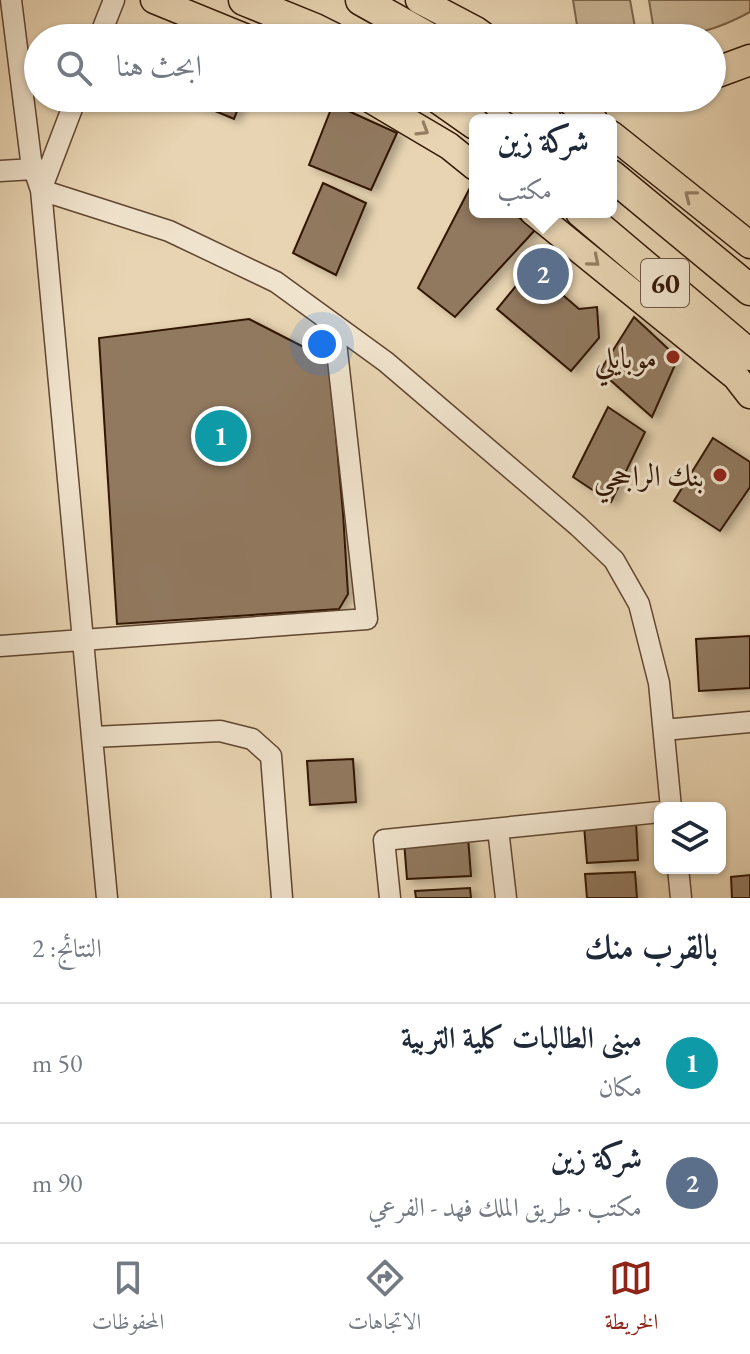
<!DOCTYPE html>
<html lang="ar">
<meta charset="utf-8">
<style>
:root{--surface:#fff;--page:#f2f2f3;--text:#1f2937;--muted:#747a83;--line:#e0e1e3;--accent:#8f2418}
body{margin:0;font-family:"EB Garamond",Amiri,serif;background:var(--page);color:var(--text);direction:rtl}
.controls{position:absolute;right:24px;bottom:24px;display:grid;overflow:hidden;border-radius:12px;box-shadow:0 2px 6px #0004}
.controls button{width:72px;height:72px;display:grid;place-items:center;padding:0;border:0;border-bottom:2px solid var(--line);background:var(--surface);color:var(--text);font:40px sans-serif}
.you{position:absolute;left:322px;top:344px;width:28px;height:28px;margin:-20px;border:6px solid #fff;border-radius:50%;background:#1a73e8;box-shadow:0 0 0 12px #1a73e833}
.badge{display:grid;place-items:center;width:52px;height:52px;border-radius:50%;background:var(--accent);color:#fff;font-size:26px;font-weight:700}
.pin{position:absolute;translate:-50% -50%;border:4px solid #fff;box-shadow:0 2px 8px #0006}
.popup{position:absolute;left:469px;top:114px;width:148px;height:104px;box-sizing:border-box;display:grid;place-content:center;border-radius:12px;background:var(--surface);filter:drop-shadow(0 2px 6px #0005);font-size:26px;white-space:nowrap;color:var(--muted)}
.popup b{font-size:30px;color:var(--text)}
.popup::after{content:'';position:absolute;left:50%;top:100%;margin-left:-16px;border:16px solid transparent;border-top-color:var(--surface)}
.list{margin:0;padding:0;list-style:none}
h2{display:flex;justify-content:space-between;align-items:center;height:104px;margin:0;padding:0 32px;font-size:34px}
h2 small{font-size:26px;font-weight:400;color:var(--muted)}
.list li{display:grid;grid-template-columns:52px 1fr auto;gap:24px;align-items:center;box-sizing:border-box;height:120px;padding:0 32px;border-top:2px solid var(--line)}
.list b{display:block;font-size:30px;white-space:nowrap}
.list p{margin:0;font-size:26px;white-space:nowrap;color:var(--muted)}
.list em{font-size:26px;font-style:normal;color:var(--muted)}
.icon{flex:none;width:44px;height:44px;fill:none;stroke:currentColor;stroke-width:2;stroke-linecap:round;stroke-linejoin:round}
.map{position:relative;flex:none;width:750px;height:898px;overflow:hidden;direction:ltr}
.search{position:absolute;background:var(--surface);box-shadow:0 2px 6px #0004;left:24px;right:24px;top:24px;height:88px;display:flex;align-items:center;gap:20px;box-sizing:border-box;padding:0 28px;border-radius:44px;color:var(--muted);font-size:30px}
.sheet{height:344px;background:var(--surface)}
nav{display:flex;justify-content:space-around;align-items:center;box-sizing:border-box;height:112px;border-top:2px solid var(--line);background:var(--surface);font-size:22px;color:var(--muted)}
nav a{display:grid;justify-items:center;gap:4px}
nav .on{color:var(--accent)}
.map>svg:first-child{display:block}
</style>
<div class="map">
<svg width="750" height="898" viewBox="0 0 750 898">
<defs>
<filter id="shadow"><feDropShadow dx="6" dy="3.5" stdDeviation="4" flood-color="#0004"/></filter>
</defs>
<rect width="100%" height="100%" fill="#e8d4b2"/>
<filter id="stains"><feTurbulence type="fractalNoise" baseFrequency=".0025" numOctaves="4"/><feColorMatrix values="0 0 0 0 .2 0 0 0 0 .09 0 0 0 0 .02 0 0 0 .5 -.17"/></filter>
<radialGradient id="worn" r=".72"><stop offset=".6" stop-color="#630" stop-opacity="0"/><stop offset="1" stop-color="#630" stop-opacity=".3"/></radialGradient>
<path fill="#c9b495" stroke="#7e654d" stroke-width="2" d="M573,0h57l7,38h-58z
M649,0h101v12c-29,16 -62,26 -95,26z"/>
<path fill="#91795f" stroke="#321605" stroke-width="2" filter="url(#shadow)" d="M184,98h58l-8,21z
M333,104l64,29 -26,57 -62,-25z
M473,182l2,2v28h37l23,18 -80,87 -37,-29z
M323,183l43,20 -30,72 -43,-22z
M549,267l1,17 29,25 18,-2 2,31 -28,33 -74,-62 32,-39z
M634,317l44,41 -26,59 -52,-46z
M249,319l80,41 14,153 5,81 -9,15 -222,15 -18,-286z
M608,407l37,25 -34,70 -38,-25z
M713,438l37,24v25l-30,44 -46,-30z
M750,636v52l-51,3 -3,-52z
M353,759l3,43 -46,3 -3,-44z
M636,822l2,38 -51,3 -3,-38z
M468,837l3,39 -64,3 -3,-38z
M635,872l2,26h-50l-2,-24z
M750,875v23h-18l-1,-21z
M470,888l1,10h-55l-1,-7z"/>
<g fill="none" stroke-linecap="round" stroke-linejoin="round">
<defs>
<path id="minor" d="M11,0l20,160 10,30 66,708
M99,38l15,-38
M76,98l-35,92 128,41 107,51 110,80 192,164 36,34 25,44 20,79 12,125
M0,171l34,-2
M0,646l367,-27 -33,-295
M664,730l86,-8
M93,737l127,-6 32,8 19,17 11,142
M498,829l8,69
M678,868l3,30
M390,898l-6,-58 276,-28"/>
<path id="major" d="M154,0l93,38
M419,0l57,30 11,8
M368,98l81,48 26,21
M566,98l28,22
M611,134l139,111
M533,212l203,165 14,18"/>
<path id="highway" d="M244,0l71,29 18,9
M361,0l68,38
M712,74l38,-14
M438,98l37,26
M517,98l29,22
M611,175l139,115
M581,212l169,143"/>
</defs>
<use href="#minor" stroke="#604630" stroke-width="23"/>
<use href="#major" stroke="#321605" stroke-width="29"/>
<use href="#highway" stroke="#321605" stroke-width="33"/>
<use href="#minor" stroke="#f0e3cd" stroke-width="20"/>
<use href="#major" stroke="#e8d4b2" stroke-width="26"/>
<use href="#highway" stroke="#e8d4b2" stroke-width="30"/>
</g>
<defs><path id="oneway-chevron" d="M-2-3.5L2.5 0L-2 3.5" fill="none" stroke-width="1.6" stroke-linecap="round" stroke-linejoin="round" transform="scale(2)"/></defs>
<g stroke="#967e64">
<use href="#oneway-chevron" transform="translate(423 130) rotate(31)"/>
<use href="#oneway-chevron" transform="translate(690 196) rotate(-142)"/>
<use href="#oneway-chevron" transform="translate(594 261) rotate(40)"/>
</g>
<g fill="#8f2418" stroke="#f0e3cd" stroke-width="3">
<circle cx="673" cy="357" r="8"/>
<circle cx="720" cy="475" r="8"/>
</g>
<g text-anchor="middle" dominant-baseline="central" stroke-width="6" stroke-linejoin="round" paint-order="stroke">
<rect fill="#f0e3cd" stroke="#6b5441" stroke-width="2" x="641" y="259" width="48" height="48" rx="6"/>
<g font-size="28" font-weight="bold" fill="#321605">
<text x="665" y="283">60</text>
</g>
<g font-size="30" fill="#321605" stroke="#f0e3cd" text-anchor="end">
<text x="657" y="357">موبايلي</text>
<text x="704" y="475">بنك الراجحي</text>
</g>
</g>
<rect width="100%" height="100%" filter="url(#stains)"/>
<rect width="100%" height="100%" fill="url(#worn)"/>
</svg>
<div class="controls">
<button><svg class="icon" aria-label="layers" viewBox="0 0 24 24"><path d="M12 4l9 5-9 5-9-5zM3 14l9 5 9-5"/></svg></button>
</div>
<div class="you"></div>
<div class="pin badge" style="left:221px;top:436px;background:#0f9aa8">1</div>
<div class="pin badge" style="left:543px;top:274px;background:#5c6f8a">2</div>
<div class="popup"><b>شركة زين</b>مكتب</div>
<div class="search"><svg class="icon" aria-label="search" viewBox="0 0 24 24"><circle cx="10" cy="10" r="6"/><path d="M15 15l6 6"/></svg>ابحث هنا</div>
</div>
<section class="sheet">
<h2>بالقرب منك<small>النتائج: 2</small></h2>
<ul class="list">
<li><span class="badge" style="background:#0f9aa8">1</span><div><b>مبنى الطالبات كلية التربية</b><p>مكان</p></div><em>50 m</em></li>
<li><span class="badge" style="background:#5c6f8a">2</span><div><b>شركة زين</b><p>مكتب · طريق الملك فهد - الفرعي</p></div><em>90 m</em></li>
</ul>
</section>
<nav>
<a class="on"><svg class="icon" aria-label="map" viewBox="0 0 24 24"><path d="M3 6l6-2 6 2 6-2v14l-6 2-6-2-6 2zM9 4v14M15 6v14"/></svg>الخريطة</a>
<a><svg class="icon" aria-label="directions" viewBox="0 0 24 24"><path d="M12 3l9 9-9 9-9-9zM9 14v-3h6M13 9l2 2-2 2"/></svg>الاتجاهات</a>
<a><svg class="icon" aria-label="saved" viewBox="0 0 24 24"><path d="M7 4h10v16l-5-4-5 4z"/></svg>المحفوظات</a>
</nav>
